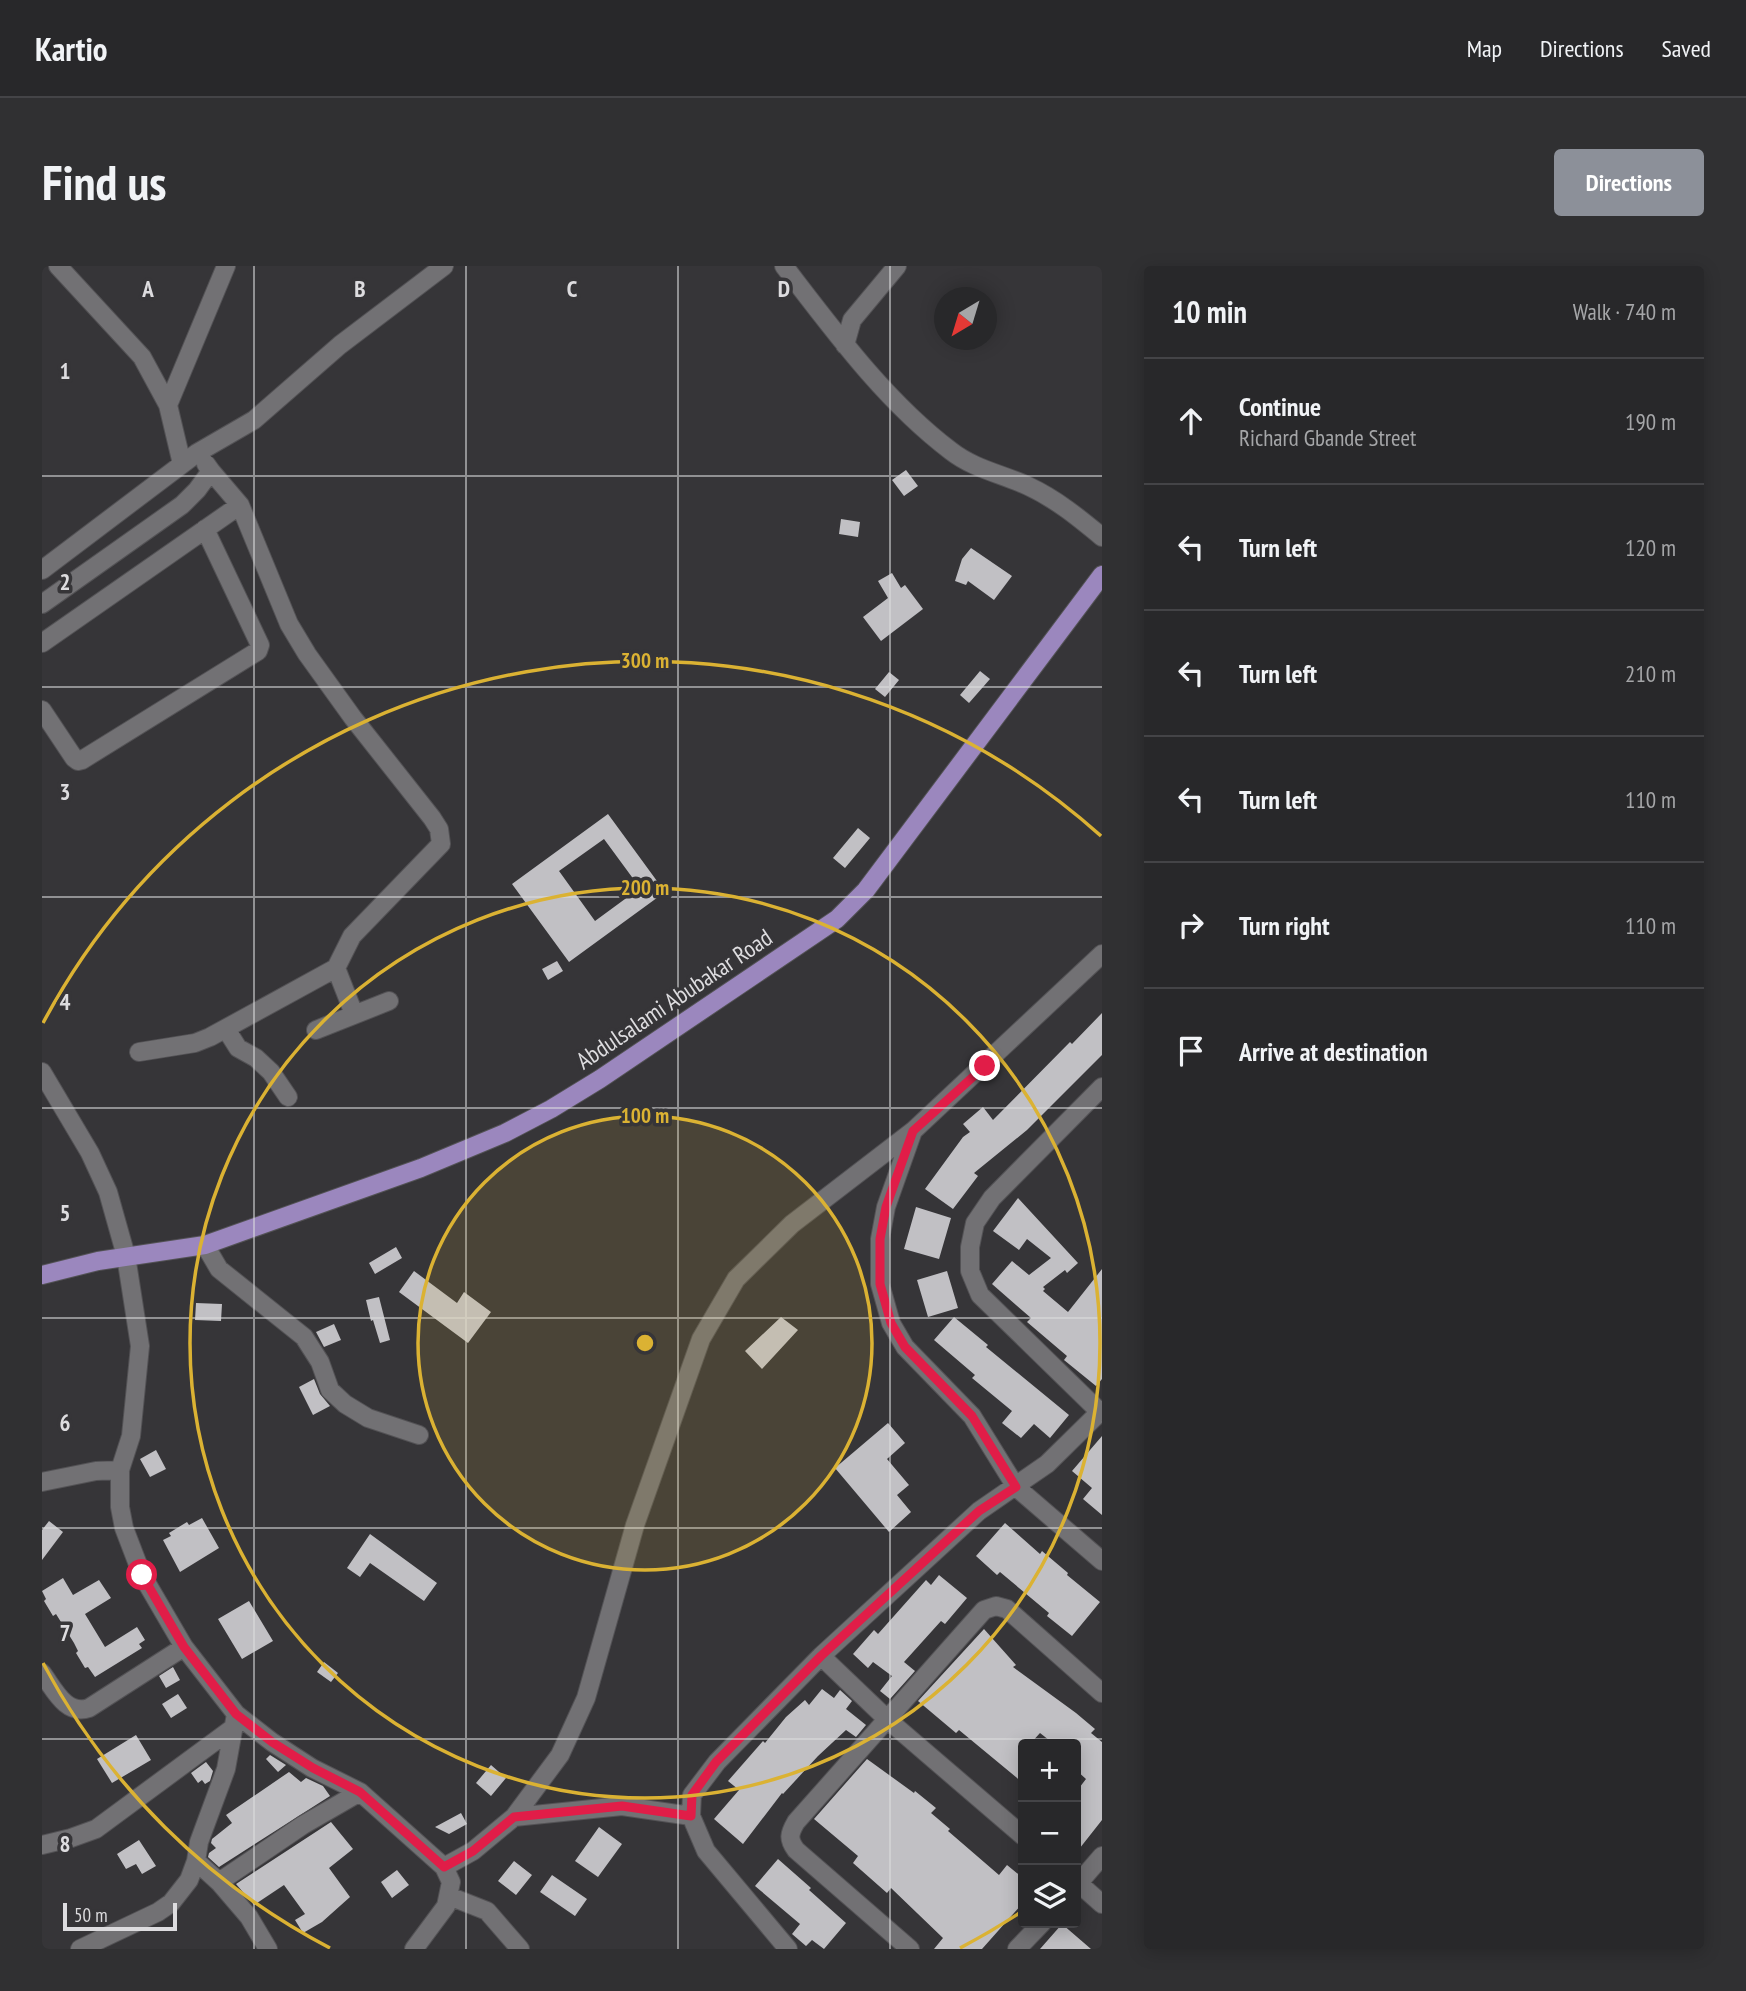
<!DOCTYPE html>
<meta charset="utf-8">
<style>
:root{--surface:#28282a;--page:#303032;--text:#f1f3f6;--muted:#a5a6a8;--line:#444447;--accent:#8c9099}
body{margin:0;font-family:"PT Sans Narrow",sans-serif;background:var(--page);color:var(--text)}
.controls{position:absolute;right:21px;bottom:21px;display:grid;overflow:hidden;border-radius:7px;box-shadow:0 4px 18px #0003}
.controls button{width:63px;height:63px;display:grid;place-items:center;padding:0;border:0;border-bottom:2px solid var(--line);background:var(--surface);color:var(--text);font:35px sans-serif}
.compass{position:absolute;left:892px;top:21px;width:63px;height:63px;border-radius:50%;background:var(--surface);box-shadow:0 4px 18px #0003;rotate:218deg}
.scale{position:absolute;left:21px;bottom:18px;width:114px;box-sizing:border-box;padding-left:7px;border:4px solid #dddcdf;border-top:0;font-size:19px;line-height:24px;white-space:nowrap;color:#dddcdf;-webkit-text-stroke:5px #363538;paint-order:stroke}
.stop{position:absolute;width:21px;height:21px;margin:-16px;border:5px solid #e11d48;border-radius:50%;background:#fff}
.stop.end{background:#e11d48;border-color:#fff;box-shadow:0 2px 7px #0008}
.list{margin:0;padding:0;list-style:none}
h2{display:flex;justify-content:space-between;align-items:center;height:91px;margin:0;padding:0 28px;font-size:30px}
h2 small{font-size:23px;font-weight:400;color:var(--muted)}
.list li{display:grid;grid-template-columns:46px 1fr auto;gap:21px;align-items:center;box-sizing:border-box;height:126px;padding:0 28px;border-top:2px solid var(--line)}
.list b{display:block;font-size:26px;white-space:nowrap}
.list p{margin:0;font-size:23px;white-space:nowrap;color:var(--muted)}
.list em{font-size:23px;font-style:normal;color:var(--muted)}
.icon{flex:none;width:38px;height:38px;fill:none;stroke:currentColor;stroke-width:2;stroke-linecap:round;stroke-linejoin:round}
.map{position:relative;flex:none;width:1060px;height:1683px;overflow:hidden;border-radius:7px}
header{display:flex;align-items:center;gap:42px;box-sizing:border-box;height:98px;padding:0 35px;background:var(--surface);border-bottom:2px solid var(--line)}
header strong{font-size:33px}
nav{display:flex;gap:38px;margin-inline-start:auto;font-size:24px}
.intro{display:flex;align-items:center;justify-content:space-between;box-sizing:border-box;height:168px;padding:0 42px}
h1{margin:0;font-size:49px}
.button{padding:18px 32px;border-radius:7px;background:var(--accent);color:#fff;font-size:24px;font-weight:700}
main{display:flex;gap:42px;padding:0 42px}
aside{flex:1;background:var(--surface);border-radius:7px;box-shadow:0 4px 18px #0003}
.map>svg:first-child{display:block}
</style>
<header>
<strong>Kartio</strong>
<nav><a>Map</a><a>Directions</a><a>Saved</a></nav>
</header>
<div class="intro"><h1>Find us</h1><a class="button">Directions</a></div>
<main>
<div class="map">
<svg width="1060" height="1683" viewBox="0 0 1060 1683">
<rect width="100%" height="100%" fill="#363538"/>
<path fill="#c1c0c4" fill-rule="evenodd" d="M864,204l12,16 -14,10 -12,-16z
M799,253l19,3 -2,15 -19,-3z
M929,282l41,28 -18,24 -26,-19 -2,4 -11,-4 7,-22z
M850,307l9,15 4,-3 18,24 -42,32 -18,-24 25,-19 -10,-17z
M938,405l10,8 -21,24 -9,-8z
M847,406l10,8 -14,17 -10,-8z
M566,548l57,78 -96,70 -57,-78zM562,573l36,49 -45,33 -36,-50z
M816,562l12,10 -25,30 -12,-10z
M515,695l6,10 -15,9 -6,-11z
M1060,747v42l-75,75 -53,43 4,3 -25,33 -28,-20 38,-52 7,-5 -7,-8 20,-17 10,13 77,-78 2,2z
M976,932l60,65 -11,10 -2,-3 -22,17 2,2 -2,2 25,21 34,-43v110l-6,7 -32,-26 3,-4 -40,-34 4,-4 -39,-34 20,-23 17,14 22,-17 -24,-19 -8,11 -26,-19z
M874,941l35,11 -12,41 -35,-10z
M354,981l6,11 -27,16 -6,-11z
M372,1005l43,32 7,-11 27,20 -23,31 -69,-51z
M905,1005l11,37 -30,9 -11,-37z
M337,1031l11,43 -10,3 -7,-23 -2,1 -5,-21z
M154,1037l26,1 -1,17 -26,-1z
M739,1051l17,13 -36,39 -17,-18z
M912,1051l34,28 -2,2 83,68 -19,23 -16,-14 -13,14 -19,-15 10,-12 -40,-33 3,-3 -41,-35z
M292,1058l7,16 -17,7 -8,-15z
M272,1113l6,15 10,12 -17,9 -14,-28z
M846,1157l17,20 -18,16 22,26 -12,10 14,17 -22,20 -54,-64z
M1060,1170v79l-19,-16 9,-11 -20,-17z
M114,1184l10,19 -16,8 -10,-18z
M160,1252l17,30 -39,24 -17,-32 8,-4 -2,-3 18,-11 2,3z
M7,1255l14,11 -21,28v-30z
M963,1257l35,31 2,-3 26,22 -1,2 33,27 -28,34 -25,-20 2,-3 -49,-41 -3,3 -21,-19z
M328,1268l67,49 -13,18 -54,-38 -10,14 -13,-9z
M897,1309l28,23 -22,26 -4,-3 -37,41 11,9 -25,28 -10,-8 12,-15 -19,-14 -5,6 -15,-14 21,-24 4,4 48,-54 5,5z
M21,1312l10,17 26,-15 12,18 -26,16 20,33 32,-20 8,13 -6,4 3,4 -47,29 -7,-10 -3,1 -9,-15 2,-2 -4,-8 -18,-29 -3,2 -9,-15 2,-2 -4,-8z
M207,1335l24,40 -31,18 -24,-40z
M942,1363l32,36 -3,2 63,46 19,16 -4,4 11,9v78l-26,33v-61l10,-13 -10,-9v-26h-22l-14,-11 -10,11h-7v39l-64,-53 -3,3 -38,-32z
M282,1396l14,11 -7,9 -14,-10z
M131,1401l7,13 -14,8 -7,-12z
M780,1423l12,9 6,-8 12,11 -6,8 20,16 -10,12 -10,-7 -28,26 -35,38 -1,-1 -39,51 -29,-25 25,-29 -11,-9 35,-40 2,2 21,-26 19,-17 4,5z
M136,1428l9,14 -16,10 -9,-14z
M94,1469l15,25 -39,23 -15,-24z
M228,1489l16,10 -8,7 -12,-13z
M825,1493l47,34 1,-2 21,17 -5,5 19,16 -2,2 51,44 8,-10 16,13v25l-41,46h-48l9,-11 -52,-50 -4,5 -34,-30 5,-7 -44,-37z
M164,1496l7,9 -3,10 -5,3 -3,-4 -4,3 -7,-10z
M449,1499l15,13 -15,18 -15,-13z
M247,1506l12,10 5,-4 17,8 7,10 -111,71 -11,-10 1,-4 7,-5 -5,-5 1,-4 20,-16 -6,-8z
M419,1547l6,11 -18,10 -14,-7z
M289,1556l22,27 -24,19 21,29 -28,25 -19,11 -8,-13 10,-6 -21,-29 -30,20 -18,-21z
M557,1561l23,17 -24,33 -23,-16z
M97,1574l17,26 -14,8 -6,-10 -10,5 -9,-15z
M736,1593l33,29 -2,2 37,33 -22,26 -12,-9 -6,6 -14,-12 8,-10 -45,-38z
M472,1595l18,14 -16,20 -18,-14z
M355,1604l12,15 -17,13 -11,-16z
M510,1609l35,24 -12,17 -35,-24z
M1020,1658l29,25h-51z"/>
<g fill="none" stroke-linecap="round" stroke-linejoin="round">
<defs>
<path id="minor" d="M16,0l84,91 26,48 14,59
M742,0c50,65 101,135 167,185 23,18 51,23 77,35 28,13 51,32 74,51
M803,79l7,-25 45,-54
M126,139l58,-139
M0,304l155,-117 57,-33 86,-75 104,-79
M0,338l140,-99 15,-15 14,-19 -5,-7
M0,377l198,-138
M0,444l32,48 4,3 4,-1 176,-109 2,-6 -55,-116
M294,702l18,46
M184,763l12,19 18,10 15,14 17,25
M274,764l73,-29
M97,786l56,-9 15,-6 126,-69 16,-32 89,-92 -2,-15 -7,-11 -79,-100 -46,-64 -18,-30 -49,-119 -29,-34
M0,806l48,81 18,39 18,64 14,90 -9,90 -11,34v37l4,21 18,47 42,72 52,67 36,28 40,26 48,24 84,75 7,15 -5,24 -32,43
M871,865l-27,76 -6,32v45l11,39 14,24 67,69 44,71 86,74
M163,979l14,24 85,68 16,25 10,28 15,14 23,14 51,17
M1058,1146l-120,-117 -10,-24v-24l5,-24 17,-25 110,-111
M0,1216l54,-11 24,-1
M779,1390l67,64 135,116
M0,1407c12,16 24,43 47,35l95,-61
M649,1550l1,-21 25,-33 104,-106 158,-145 68,-47 55,-54
M472,1551l108,-11 69,10 15,35 82,98
M0,1579l29,-7 25,-9 137,-101
M154,1595l23,21 30,35 19,32
M402,1601l29,-16 41,-34 46,-62 26,-57 49,-173 66,-186 35,-60 56,-55 121,-93 189,-177
M1034,1615l26,23
M177,1616l84,-57 57,-33
M1034,1620l26,-30
M407,1630l38,15 33,38
M38,1683l78,-37 13,-9 18,-23 7,-19 3,-19 27,-73 10,-55
M868,1683l-114,-99c-8,-11 -7,-16 0,-28l188,-212 12,-4 11,3 95,84
M975,1683l25,-26"/>
<path id="major" d="M0,1009l56,-14 107,-16 216,-77 84,-35 46,-24 49,-30 237,-160 29,-29 236,-315"/>
</defs>
<use href="#minor" stroke="#535255" stroke-width="20"/>
<use href="#major" stroke="#535255" stroke-width="20"/>
<use href="#minor" stroke="#727174" stroke-width="18"/>
<use href="#major" stroke="#9b87be" stroke-width="18"/>
</g>
<g fill="none" stroke-linecap="round" stroke-linejoin="round">
<path stroke="#e11d48" stroke-width="9" d="M100,1309l42,72 52,67 36,28 41,26 47,24 84,75 29,-16 41,-34 108,-11 69,10 1,-21 24,-33 105,-106 158,-145 37,-24 -44,-71 -67,-69 -14,-24 -11,-39v-45l6,-32 27,-76 72,-65"/>
</g>
<path fill="none" stroke="#dddcdf" stroke-width="2" stroke-opacity="0.55" d="M212,0v1683M424,0v1683M636,0v1683M848,0v1683M0,210h1060M0,421h1060M0,631h1060M0,842h1060M0,1052h1060M0,1262h1060M0,1473h1060"/>
<circle cx="603" cy="1077" r="227" fill="#dbb233" fill-opacity=".12"/>
<g fill="none" stroke="#dbb233" stroke-width="3.5">
<circle cx="603" cy="1077" r="227"/>
<circle cx="603" cy="1077" r="455"/>
<path d="M979 1646A682 682 0 0 1 918 1682M288 1682A682 682 0 0 1 1 1397M1 757A682 682 0 0 1 1059 570"/>
</g>
<g text-anchor="middle" dominant-baseline="central" stroke-width="7" stroke-linejoin="round" paint-order="stroke">
<g font-size="24" fill="#dddcdf" stroke="#363538">
<text transform="translate(632 733) rotate(-34)">Abdulsalami Abubakar Road</text>
</g>
</g>
<g font-size="23" text-anchor="middle" font-weight="bold" fill="#dddcdf" stroke="#363538" stroke-width="7" stroke-linejoin="round" paint-order="stroke">
<text x="106" y="31">A</text>
<text x="318" y="31">B</text>
<text x="530" y="31">C</text>
<text x="742" y="31">D</text>
<text x="23" y="113">1</text>
<text x="23" y="324">2</text>
<text x="23" y="534">3</text>
<text x="23" y="744">4</text>
<text x="23" y="955">5</text>
<text x="23" y="1165">6</text>
<text x="23" y="1375">7</text>
<text x="23" y="1586">8</text>
</g>
<circle cx="603" cy="1077" r="10" fill="#dbb233" stroke="#363538" stroke-width="3.5"/>
<g font-size="21" text-anchor="middle" font-weight="bold" fill="#dbb233" stroke="#363538" stroke-width="7" stroke-linejoin="round" paint-order="stroke">
<text x="603" y="402">300 m</text>
<text x="603" y="629">200 m</text>
<text x="603" y="857">100 m</text>
</g>
</svg>
<div class="controls">
<button>+</button>
<button>−</button>
<button><svg class="icon" aria-label="layers" viewBox="0 0 24 24"><path d="M12 4l9 5-9 5-9-5zM3 14l9 5 9-5"/></svg></button>
</div>
<svg class="compass" viewBox="-18 -18 36 36"><path d="M0-13l5 13h-10z" fill="#e53935"/><path d="M0 13l5-13h-10z" fill="#a5a6a8"/></svg>
<div class="scale">50 m</div>
<div class="stop" style="left:100px;top:1309px"></div>
<div class="stop end" style="left:943px;top:800px"></div>
</div>
<aside>
<h2>10 min<small>Walk · 740 m</small></h2>
<ul class="list">
<li><svg class="icon" aria-label="ahead" viewBox="0 0 24 24"><path d="M12 20V5M6 11l6-6 6 6"/></svg><div><b>Continue</b><p>Richard Gbande Street</p></div><em>190 m</em></li>
<li><svg class="icon" aria-label="left" viewBox="0 0 24 24"><path d="M17 20v-9H6M10 6l-5 5 5 5"/></svg><div><b>Turn left</b></div><em>120 m</em></li>
<li><svg class="icon" aria-label="left" viewBox="0 0 24 24"><path d="M17 20v-9H6M10 6l-5 5 5 5"/></svg><div><b>Turn left</b></div><em>210 m</em></li>
<li><svg class="icon" aria-label="left" viewBox="0 0 24 24"><path d="M17 20v-9H6M10 6l-5 5 5 5"/></svg><div><b>Turn left</b></div><em>110 m</em></li>
<li><svg class="icon" aria-label="right" viewBox="0 0 24 24"><path d="M7 20v-9h11M14 6l5 5-5 5"/></svg><div><b>Turn right</b></div><em>110 m</em></li>
<li><svg class="icon" aria-label="arrive" viewBox="0 0 24 24"><path d="M6 21V4h12l-3 4 3 4H6"/></svg><div><b>Arrive at destination</b></div></li>
</ul>
</aside>
</main>
